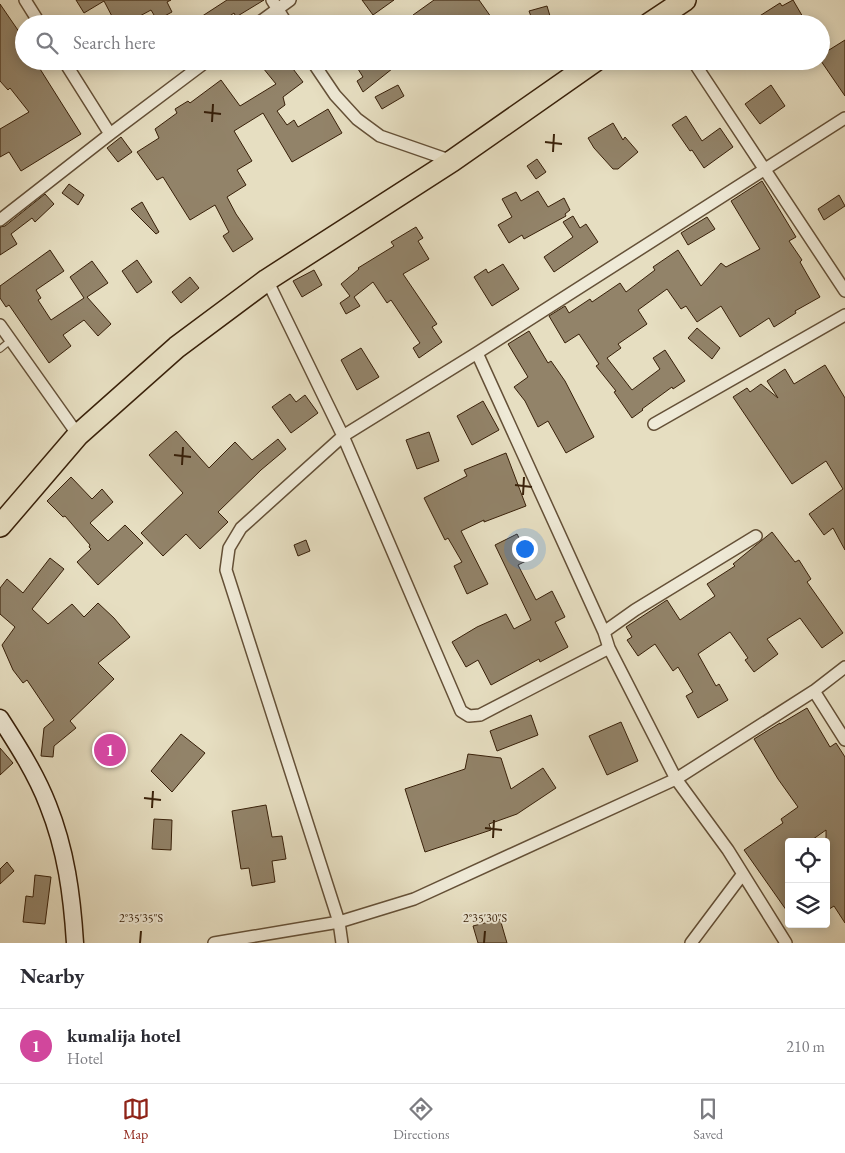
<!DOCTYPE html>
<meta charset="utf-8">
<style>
:root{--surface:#fff;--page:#f7f7f7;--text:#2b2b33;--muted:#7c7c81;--line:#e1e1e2;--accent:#8f2418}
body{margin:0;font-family:"EB Garamond",serif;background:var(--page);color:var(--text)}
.controls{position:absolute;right:15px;bottom:15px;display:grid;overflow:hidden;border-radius:5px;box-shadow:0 2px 12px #0003}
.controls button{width:45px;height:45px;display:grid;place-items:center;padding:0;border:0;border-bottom:1px solid var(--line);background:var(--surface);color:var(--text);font:25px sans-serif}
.you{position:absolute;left:524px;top:548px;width:18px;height:18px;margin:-12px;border:4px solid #fff;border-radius:50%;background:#1a73e8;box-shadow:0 0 0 8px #1a73e833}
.badge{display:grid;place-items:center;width:32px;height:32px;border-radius:50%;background:var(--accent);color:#fff;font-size:16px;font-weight:700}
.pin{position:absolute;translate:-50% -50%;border:2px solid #fff;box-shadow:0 1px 5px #0006}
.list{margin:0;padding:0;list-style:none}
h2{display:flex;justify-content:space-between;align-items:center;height:65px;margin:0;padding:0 20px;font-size:21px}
h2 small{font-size:16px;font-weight:400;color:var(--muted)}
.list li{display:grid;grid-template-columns:32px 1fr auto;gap:15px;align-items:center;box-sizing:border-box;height:75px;padding:0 20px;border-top:1px solid var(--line)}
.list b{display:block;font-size:19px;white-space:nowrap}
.list p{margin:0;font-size:16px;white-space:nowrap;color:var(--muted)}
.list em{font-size:16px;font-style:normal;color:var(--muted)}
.icon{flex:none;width:28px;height:28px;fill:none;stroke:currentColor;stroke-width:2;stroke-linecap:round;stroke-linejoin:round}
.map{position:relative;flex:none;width:845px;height:943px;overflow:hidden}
.search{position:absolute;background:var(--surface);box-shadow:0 2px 12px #0003;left:15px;right:15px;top:15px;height:55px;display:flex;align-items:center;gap:12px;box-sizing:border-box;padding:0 18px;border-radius:28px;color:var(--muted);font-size:19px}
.sheet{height:140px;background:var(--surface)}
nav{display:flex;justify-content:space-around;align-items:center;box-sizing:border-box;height:70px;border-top:1px solid var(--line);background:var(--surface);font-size:14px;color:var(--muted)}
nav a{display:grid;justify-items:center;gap:2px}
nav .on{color:var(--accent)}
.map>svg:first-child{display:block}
</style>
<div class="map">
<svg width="845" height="943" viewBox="0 0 845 943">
<rect width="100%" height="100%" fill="#e6dec1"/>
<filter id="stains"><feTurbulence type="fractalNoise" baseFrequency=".004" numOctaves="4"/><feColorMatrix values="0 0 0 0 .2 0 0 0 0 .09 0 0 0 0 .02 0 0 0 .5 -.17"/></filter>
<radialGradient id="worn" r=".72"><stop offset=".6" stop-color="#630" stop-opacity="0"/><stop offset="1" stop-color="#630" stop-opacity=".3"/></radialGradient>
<path fill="#928369" stroke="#382009" d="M76,0h95l-4,2 5,10 -15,8 -6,-10 -26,14h-9l-12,-23 -20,12z
M227,0h37l-28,17 -2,-4 -16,11h-28z
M362,0h32l-21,15z
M434,0h45l17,24h-36l-5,-7 -10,7h-26l-6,-9z
M793,0l14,24h-60l33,-21 2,3z
M0,4l24,35v22h11l46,73 -60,37 -12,-19 -9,5v-28l29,-17 -19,-24 -2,2 -8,-9z
M547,6l3,10 -17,6 -4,-11z
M845,40v56l-24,-35v-6z
M271,61h16l16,21 -20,15 2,8 -8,6 10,14 7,-5 4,7 30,-18 14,24 -50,29 -29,-49 -29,18 18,30 -15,9 9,15 -19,12 9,17 17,25 -20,13 -10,-16 6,-4 -14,-27 -25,15 -27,-43 -6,3 -20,-28 22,-14 -4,-9 22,-16 -2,-4 13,-8 2,2 31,-23 19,26 36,-22 -13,-16z
M353,61h49l-39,31 -6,-11 6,-4z
M398,85l6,11 -22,13 -7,-12z
M771,85l14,21 -25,18 -15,-20z
M686,116l16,25 18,-13 13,19 -29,21 -12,-18 -2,1 -18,-26z
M613,123l10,17 2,-3 13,15 -20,17h-5l-19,-21 -6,-10z
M121,137l11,15 -14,10 -11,-14z
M537,159l9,13 -10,7 -9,-13z
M762,181l34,56 -7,4 13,19 -2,2 20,35 -25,14 1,2 -22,14 -5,-9 -29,19 -19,-31 -24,16 -11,-16 -5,3 -14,-20 -29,21 9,14 -29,20 3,4 -14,10 25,32 28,-21 -7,-11 12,-8 20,31 -12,8 -1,-2 -30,22 1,1 -11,8 -18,-26 2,-1 -20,-25 3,-2 -20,-30 -14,9 -16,-27 16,-10 4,7 21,-14 2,3 28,-19 6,9 29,-22 -2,-3 25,-17 23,36 20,-23 5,4 34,-18 -29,-48z
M69,184l15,11 -6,10 -16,-12z
M538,191l10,16 16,-9 6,12 -5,4 1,2 -42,23 -2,-4 -13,8 -11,-18 14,-8 -10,-18 14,-7 5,9z
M45,194l9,10 -19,18 -3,-4 -21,16 6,10 -17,11v-28l5,-1z
M839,195l6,11 -21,14 -6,-11z
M142,202l17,30 -3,2 -25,-25z
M573,216l7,12 6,-4 12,18 -44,30 -10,-15 29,-20 -10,-15z
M707,217l8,12 -27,16 -7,-12z
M416,227l7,11 -5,3 11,18 -26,15 34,50 -5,3 10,15 -23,16 -6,-10 7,-5 -29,-43 -4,3 -14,-21 -19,15 6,9 -14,8 -6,-11 10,-7 -9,-12 18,-15 -1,-1 36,-22 -3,-4z
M50,250l14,21 -28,19 5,8 -3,2 13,20 33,-22 -14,-21 22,-16 16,22 -21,14 24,27 -13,12 -14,-16 -21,15 8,11 -22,17 -40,-58 -3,2 -6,-9v-12z
M137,260l15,22 -15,11 -15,-22z
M503,264l16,25 -27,17 -18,-29 12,-8 2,4z
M314,270l8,15 -20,12 -9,-16z
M190,277l9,11 -18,15 -9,-11z
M697,328l23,20 -8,11 -24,-21z
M529,331l19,32 3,-2 14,20 29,56 -28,16 -18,-32 -10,6 -13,-26 -11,-14 14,-10 -20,-33z
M361,348l18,29 -22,13 -16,-30z
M825,365l20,33v152l-12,-22 -9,7 -15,-21 34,-25 -17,-28 -34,23 -59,-87 14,-9 3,4 11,-8 17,14 -11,-17 18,-12 9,15z
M290,394l6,8 9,-7 13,18 -27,20 -19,-26z
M483,401l16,29 -27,15 -15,-29z
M176,431l33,37 26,-26 17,18 26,-21 8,10 -25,21 -43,42 10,10 -28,27 -14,-15 -23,22 -22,-23 42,-40 -34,-38z
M429,432l10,29 -22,8 -11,-29z
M506,453l20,53 -42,16v-2l-23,11 27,53 -21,10 -13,-28 8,-4 -14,-24 -3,2 -21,-42 43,-22 -3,-6z
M71,477l21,22 10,-10 11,13 -23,21 18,18 17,-16 18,18 -45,42 -21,-23 14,-13 -2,-2 1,-2 -25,-29 -2,1 -16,-16z
M772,532l23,30 4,-2 12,19 -4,3 36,51 -21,15 -22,-30 -33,21 11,15 -24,18 -9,-12 3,-2 -18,-26 -32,22 18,32 3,-2 9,16 -30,18 -12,-22 7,-4 -15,-25 -5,4 -18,-27 -17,12 -11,-16 5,-3 -6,-10 41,-27 13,20 35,-24 -8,-12 28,-18 -2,-2z
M517,534l13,25 -12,6 18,35 16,-9 13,26 -10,5 13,25 -28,15 -1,-3 -48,26 -13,-25 -12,7 -14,-25 25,-15 29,-13 8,15 17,-9 -36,-75z
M306,540l4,11 -12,5 -4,-11z
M50,558l14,11 -32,40 16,15 24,-20 12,13 14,-14 16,15 16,19 -32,26 16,16 -44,42 6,7 -22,18 -1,11 -12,-1 3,-28 10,-8 -27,-40 -4,3 -10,-13 -11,-25 13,-18 -15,-13v-26l7,-9 16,14z
M807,708l23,39 6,-4 9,14v166l-11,-17 -8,5v-81l-17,12h-20v72l-45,-64 39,-27 -2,-4 17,-12 -20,-28 -24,-40 26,-16v1z
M531,715l7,20 -41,16 -7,-20z
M621,722l17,39 -31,14 -18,-39z
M181,734l24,19 -33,39 -21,-21z
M0,748l13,15 -13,12z
M468,754l33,4 10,31 32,-21 13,20 -39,26 -28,10 2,6 -66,22 -20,-63 60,-20z
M266,805l6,32 10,-1 4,23 -14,2 3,21 -23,4 -3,-18 -8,1 -9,-58z
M154,819l18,1 -1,30 -19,-1z
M7,862l7,9 -14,13v-15z
M35,875l16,2 -6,47 -22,-2 3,-26 7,1z
M500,919l7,24h-29l-5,-17z"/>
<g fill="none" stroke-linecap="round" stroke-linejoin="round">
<defs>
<path id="lane" d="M0,349l11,-9"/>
<path id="street" d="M25,0l15,24
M272,0l15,24
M257,24l33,-24
M64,61l46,73
M312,61l23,34 22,24 23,17 72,25
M693,61l152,230
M0,220l110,-86 97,-73
M267,280l76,156 118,275 8,5 11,-1 129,-67
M0,325l78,110
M477,353l127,279 5,16 67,131 52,71 58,93
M654,424l191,-109
M604,632l31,-22 121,-74
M814,691l31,49
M214,943l125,-21 75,-23 262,-120 138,-88 31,-24
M342,943l-3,-21 -113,-352 3,-22 12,-20 102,-92 134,-83 368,-235
M691,943l51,-68"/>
<path id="secondary" d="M0,718c18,28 36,56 48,87 18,45 24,90 27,138"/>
<path id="highway" d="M649,24l36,-24
M0,526l78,-91 99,-88 90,-67 185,-119 143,-100"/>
</defs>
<use href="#lane" stroke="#645037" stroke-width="8"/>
<use href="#street" stroke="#645037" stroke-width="14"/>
<use href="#secondary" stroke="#382009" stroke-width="19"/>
<use href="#highway" stroke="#382009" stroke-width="24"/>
<use href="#lane" stroke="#efead7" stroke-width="5.5"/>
<use href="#street" stroke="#efead7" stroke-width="11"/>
<use href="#secondary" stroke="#efead7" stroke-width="16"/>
<use href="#highway" stroke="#e6dec1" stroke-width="21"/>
</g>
<path fill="none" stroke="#382009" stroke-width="2" d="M204,112l17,2M212,122l1,-18M545,142l17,2M553,152l1,-18M174,455l17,2M182,465l1,-18M515,485l17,2M523,495l1,-18M144,798l17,2M152,808l1,-17M485,828l17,2M493,838l1,-18M140,943l1,-12M484,943l1,-12"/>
<g font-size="12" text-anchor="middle" fill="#382009" stroke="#efead7" stroke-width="4" stroke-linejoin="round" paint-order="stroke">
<text x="141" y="922">2°35'35"S</text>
<text x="485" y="922">2°35'30"S</text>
</g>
<rect width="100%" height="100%" filter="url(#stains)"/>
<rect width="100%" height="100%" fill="url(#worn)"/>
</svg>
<div class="controls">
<button><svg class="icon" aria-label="locate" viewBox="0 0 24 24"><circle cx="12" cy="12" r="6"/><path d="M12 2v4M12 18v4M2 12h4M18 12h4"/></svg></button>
<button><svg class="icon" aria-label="layers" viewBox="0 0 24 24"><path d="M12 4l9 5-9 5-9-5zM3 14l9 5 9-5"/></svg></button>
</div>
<div class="you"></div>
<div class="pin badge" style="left:110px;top:750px;background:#d1479c">1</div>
<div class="search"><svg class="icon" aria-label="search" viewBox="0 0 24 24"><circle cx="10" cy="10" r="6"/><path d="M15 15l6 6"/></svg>Search here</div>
</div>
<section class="sheet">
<h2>Nearby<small></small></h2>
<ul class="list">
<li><span class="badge" style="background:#d1479c">1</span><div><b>kumalija hotel</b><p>Hotel</p></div><em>210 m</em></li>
</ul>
</section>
<nav>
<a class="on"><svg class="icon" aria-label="map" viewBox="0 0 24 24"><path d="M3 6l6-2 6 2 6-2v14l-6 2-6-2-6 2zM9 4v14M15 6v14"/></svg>Map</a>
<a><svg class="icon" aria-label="directions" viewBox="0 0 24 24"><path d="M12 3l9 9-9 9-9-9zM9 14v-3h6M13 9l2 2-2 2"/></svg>Directions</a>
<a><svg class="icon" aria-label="saved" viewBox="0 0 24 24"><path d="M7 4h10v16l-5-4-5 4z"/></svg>Saved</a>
</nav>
